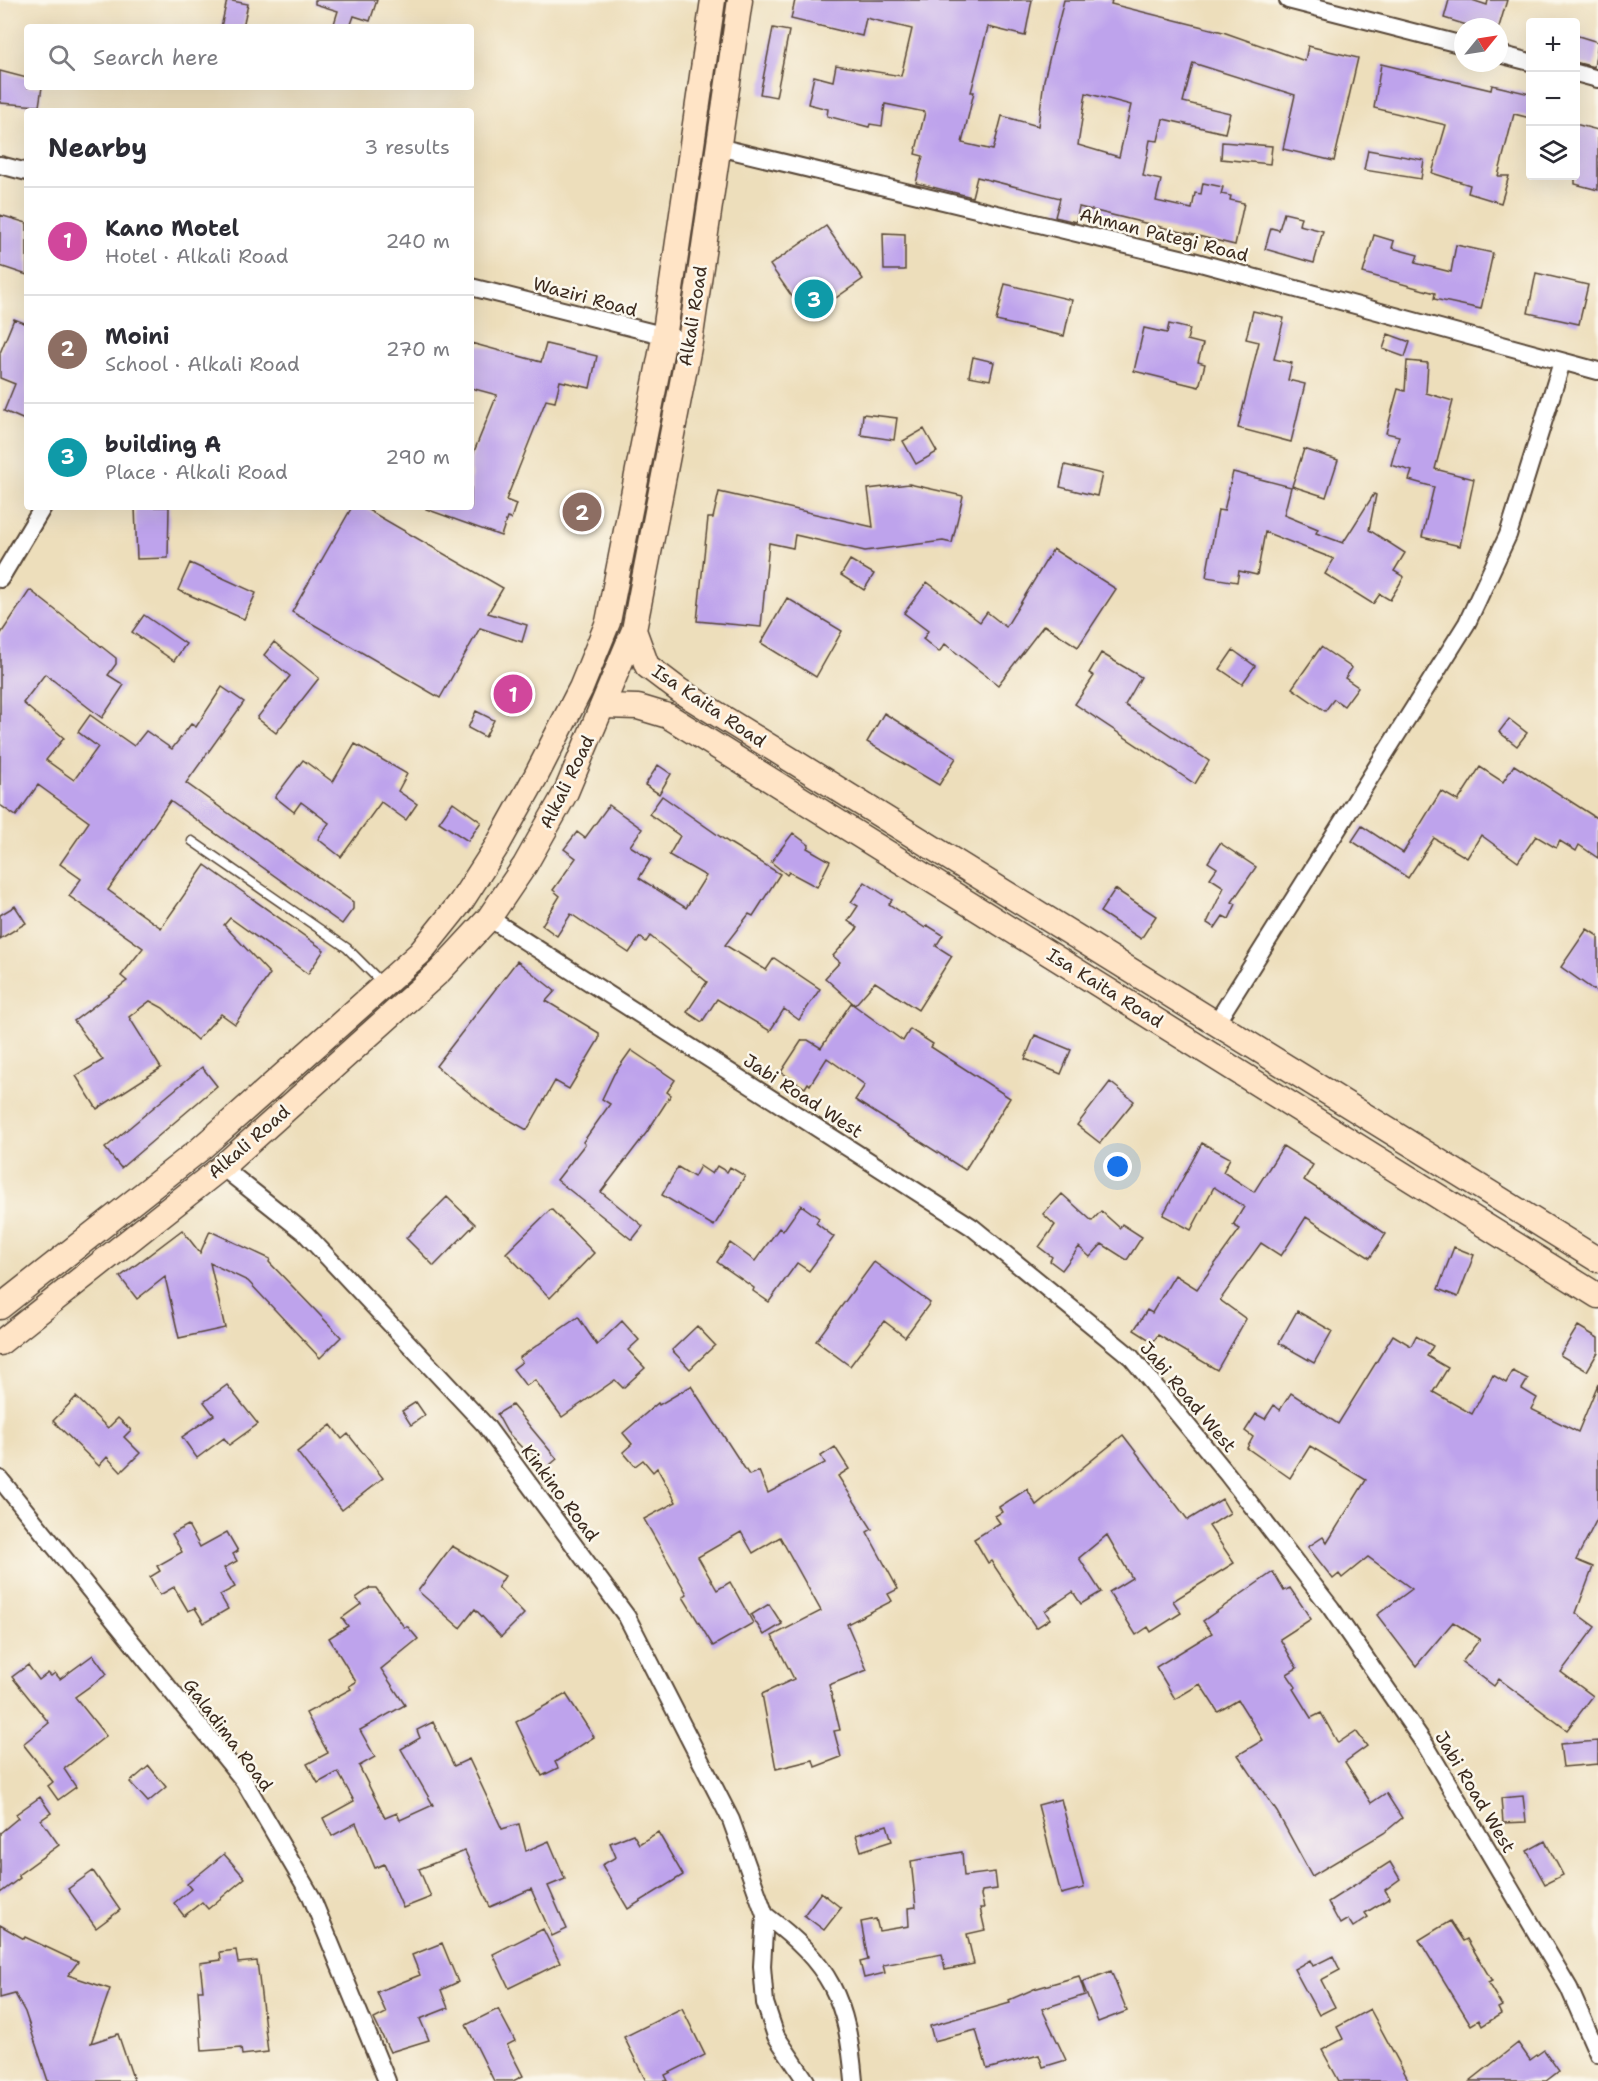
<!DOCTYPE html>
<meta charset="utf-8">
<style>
:root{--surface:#fff;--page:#f7f7f7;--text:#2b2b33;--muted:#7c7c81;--line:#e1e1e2;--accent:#db2777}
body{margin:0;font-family:"Shantell Sans",sans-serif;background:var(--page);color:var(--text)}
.controls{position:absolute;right:18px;top:18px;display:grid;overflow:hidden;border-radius:6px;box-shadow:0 6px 24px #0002}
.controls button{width:54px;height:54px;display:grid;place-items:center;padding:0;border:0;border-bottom:2px solid var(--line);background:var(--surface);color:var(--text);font:30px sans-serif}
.compass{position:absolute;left:1454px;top:18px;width:54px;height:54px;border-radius:50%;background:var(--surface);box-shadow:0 6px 24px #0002;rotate:60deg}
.you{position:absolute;left:1118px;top:1167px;width:21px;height:21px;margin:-15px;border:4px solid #fff;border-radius:50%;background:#1a73e8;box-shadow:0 0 0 9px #1a73e833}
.badge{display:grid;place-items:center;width:39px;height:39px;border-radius:50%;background:var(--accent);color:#fff;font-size:20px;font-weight:700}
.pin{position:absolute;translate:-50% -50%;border:3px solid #fff;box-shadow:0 2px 6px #0006}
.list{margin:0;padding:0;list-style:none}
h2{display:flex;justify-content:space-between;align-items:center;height:78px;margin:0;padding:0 24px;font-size:26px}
h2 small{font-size:20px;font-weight:400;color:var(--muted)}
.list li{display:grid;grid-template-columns:39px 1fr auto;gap:18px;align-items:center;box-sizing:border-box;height:108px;padding:0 24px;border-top:2px solid var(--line)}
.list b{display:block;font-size:22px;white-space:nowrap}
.list p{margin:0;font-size:20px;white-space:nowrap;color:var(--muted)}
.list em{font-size:20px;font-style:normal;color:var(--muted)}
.icon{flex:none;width:33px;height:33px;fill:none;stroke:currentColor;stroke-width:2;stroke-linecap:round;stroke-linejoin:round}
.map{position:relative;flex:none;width:1598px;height:2081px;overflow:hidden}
.search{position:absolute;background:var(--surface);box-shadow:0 6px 24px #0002;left:24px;top:24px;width:450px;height:66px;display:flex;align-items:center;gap:15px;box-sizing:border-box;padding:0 21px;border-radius:6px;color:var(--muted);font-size:22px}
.panel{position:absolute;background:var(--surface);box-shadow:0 6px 24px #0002;left:24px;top:108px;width:450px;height:402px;border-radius:6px}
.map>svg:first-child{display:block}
</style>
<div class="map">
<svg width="1598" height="2081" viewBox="0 0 1598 2081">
<rect width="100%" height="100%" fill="#fbf7ec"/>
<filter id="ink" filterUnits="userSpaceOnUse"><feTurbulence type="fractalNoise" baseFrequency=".0167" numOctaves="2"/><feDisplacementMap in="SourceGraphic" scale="12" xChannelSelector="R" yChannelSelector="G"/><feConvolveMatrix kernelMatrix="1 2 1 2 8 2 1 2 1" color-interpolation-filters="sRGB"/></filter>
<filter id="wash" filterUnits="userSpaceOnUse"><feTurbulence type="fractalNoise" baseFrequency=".008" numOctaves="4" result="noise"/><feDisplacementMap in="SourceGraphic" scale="24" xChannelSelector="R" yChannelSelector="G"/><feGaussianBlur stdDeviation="1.35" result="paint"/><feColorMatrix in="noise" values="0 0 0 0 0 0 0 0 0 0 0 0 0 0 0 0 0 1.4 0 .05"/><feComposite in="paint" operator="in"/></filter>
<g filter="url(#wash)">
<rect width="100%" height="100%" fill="#eddebb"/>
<g id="blocks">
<path fill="#bea3ec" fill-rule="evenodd" d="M227,0l21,4 -5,23h-22z
M315,0h62l-7,21 -16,-5 -4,11h-17l5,-16 -23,-7z
M795,0h237l-7,36 -37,-9 -17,65h3l-12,51 31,7 9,-34 36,10 6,-46 20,-80h48l-1,4 112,28 82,29 3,-15 50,12 -24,103 -51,-12 12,-54 -102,-32 -10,39 47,11 -5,20 -62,-14 -5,22 -8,-1 -7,36 18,4 -5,21 36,8 3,-16 6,1 2,-11 20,4 -2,7 10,2 -1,4 14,3 -9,42 -156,-38 -3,15 -21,-5 5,-19 -83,-21 -5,20 -56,-14 7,-27 -8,-2 10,-42 -40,-8 -3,22 -12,-2 -1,3 -42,-11 1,-7 -20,-5 6,-28 19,5 3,-16 65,11 11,-47 -46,-11 -4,18 -71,-17zM1086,93l45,12 -12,52 -41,-12z
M1449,0h23l15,5 1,-5h19l-8,27h-26l-29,-9z
M773,28l16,3 -13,66 -16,-3z
M1575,35l23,7 -4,25 -19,-5z
M1381,64l110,26 1,-5 38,9v24l-16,-4 -16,62h11l-8,27 -33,-10 2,-8 -38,-12 14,-48 -72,-17z
M0,71l27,7v9h15l-3,19 -39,-3z
M1575,124l23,6v60l-23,-6z
M1222,142l50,4 -2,18 -49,-5z
M1368,150l56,10 -3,19 -57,-9z
M1284,213l17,4 -2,8 24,6 -9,32 -49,-14 6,-21 8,2z
M0,215l27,8v52l-27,-9z
M826,226l37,53 -56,39 -37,-53z
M883,233l22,1v36h-21z
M1374,235l20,6 -2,7 26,7 -3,8 36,9 5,-27 37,8 -12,56 -47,-10 1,-6 -72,-20z
M1536,273l52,12 -9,39 -51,-11z
M1005,284l67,16 -8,36 -68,-15z
M1253,311l31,7 -10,41 18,4 -4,17 17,4 -14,58 -53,-14 21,-86 -13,-3z
M14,319l13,5v97l-23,-10 11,-27 -15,-6v-25z
M1169,324l21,5 -3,11 16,4 -5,18 7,2 -6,23 -65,-16 10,-43 23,5z
M1388,334l22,8 -5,15 -22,-8z
M471,343l70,19 5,-18 51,12 -7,32 -30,-7 -5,21 -9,-2 -40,100 10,4 -5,15 -4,-1 -6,18 -75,-27v-2h45v-48l26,-64 -26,-7z
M973,357l21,5 -4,18 -21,-4z
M1407,361l21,2 -2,30 27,8 -18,68 39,10 -14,67 -38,-9 12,-50 -25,-7 3,-9 -21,-6 8,-29 -13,-3 12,-44 7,2z
M863,414l34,4 -3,22 -33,-5z
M924,429l13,23 -21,12 -13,-23z
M1304,449l34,11 -12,37 -34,-11z
M1065,465l37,9 -5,22 -37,-9z
M1233,472l58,15 -7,28 34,14 -2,4 27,10 31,-49 2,1 -7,35 36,23 -11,18 10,6 -14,23 -10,-6 -7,10 -48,-30 9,-15 -69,-27 -8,43 -18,-4 -2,11 -31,-5 12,-67 6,1z
M909,484l54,12 -11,47 -9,-2 -78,10 -70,-16 -2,13 -24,-5 -8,84 -64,-6 11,-103h5l6,-26 154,35 -5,-38z
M135,507h34l-1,51 -31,1z
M352,507h11l140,81 -15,25 39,12 -5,17 -42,-14 -40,70 -148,-86z
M1053,549l63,40 -38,58 -34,-22 -46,60 -53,-41 -6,8 -16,-13 5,-8 -24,-18 23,-31 53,40 7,-10 19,15z
M850,560l24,14 -10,16 -23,-15z
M190,563l66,30 -12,26 -66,-29z
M30,590l86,68v6l-8,11 16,10 -22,33 -57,-44 -22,29 41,35 -18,22 28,20 24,-33 -20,-15 12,-17 44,31 12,-15 26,18 19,-25 5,3 26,-40 22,15 -58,81 167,119v7l-11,15 -172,-123 -62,89 53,38 44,-63 119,85 -16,24 -78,-56 -6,7 46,49 -35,50 -14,-10 -24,26 -34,-32 -13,-7 -21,16 32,51 -64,41 -21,-33 27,-16 -29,-39 53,-40 -6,-5 22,-28 -74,-52 12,-17 -21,-15 29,-42 -51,-37 -22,31 -16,-11v-170z
M787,598l55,33 -26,46 -55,-34z
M144,615l42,29 -12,17 -42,-29z
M274,642l45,36 -43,55 -19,-15 33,-42 -26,-21z
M1321,647l31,21 -7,10 13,9 -14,19 -10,-7 -9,12 -33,-23z
M1233,650l22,16 -13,18 -22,-15z
M1101,653l40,24 -16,28 84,56 -14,23 -120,-80 19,-28 -5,-3z
M476,711l18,9 -9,17 -17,-9z
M884,713l72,45 -17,27 -72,-43z
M1509,719l18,14 -10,13 -18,-14z
M355,744l52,30 -9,17 19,13 -11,16 -25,-18 -40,55 -23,-18 11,-16 -28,-21 -7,10 -19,-15 28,-37 30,22z
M658,765l13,9 -12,20 -14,-9z
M1514,765l84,54v39l-19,-13 -3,6 -16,-10 -4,7 -20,-12 -18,26 -37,-27 -14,23 -33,-20 -26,40 -56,-37 10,-15 41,27 38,-62 17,10 22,-34 23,15z
M662,796l66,46 52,32 -27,42 -4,-2 -24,31 41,25 8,-12 46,31 -21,31 -15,-11 -14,22 -53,-32 -15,23 -15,-10 20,-30 -57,-46 -4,6 -6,-5 -11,16 -58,-39 -14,22 -15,-11 18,-29 -7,-6 23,-32 -12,-9 13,-17 8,6 24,-33 33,24 -12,17 21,13 -12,19 47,30 20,-32 -37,-21 11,-19 -31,-22z
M453,802l28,20 -13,19 -29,-19z
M793,833l16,12 -2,3 23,13 -13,26 -28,-15 -2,3 -16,-13z
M1220,843l36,24 -24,35 4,2 -7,15 -6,-3 -8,12 -8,-5 17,-36 -14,-9 7,-10 -9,-6z
M865,882l27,18 -3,4 36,24 2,-3 16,10 -7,11 16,10 -34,54 -43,-28 -20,23 -30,-27 15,-16 -7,-6 25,-28 -10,-7 10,-15 -7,-4z
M1115,889l41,27 -15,23 -41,-27z
M15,906l11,17 -26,16v-24z
M1587,929l11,7v57l-37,-26z
M517,961l38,30 -9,10 53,32v6l-30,50 -14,-8 -28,49 -40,-23 -51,-41z
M851,1003l52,38 7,-12 23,15 -2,3 79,51 -45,72 -110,-70 10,-15 -38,-27 -17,27 -2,-2 -3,5 -24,-16 21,-32h6l13,8z
M1035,1035l36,15 -10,24 -36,-15z
M631,1050l44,30 -8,12 4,3 -24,37 -46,60 42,34 -11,14 -75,-60 28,-36 -2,-2 27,-38 -8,-5 12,-25z
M202,1067l15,19 -96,82 -16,-20z
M1110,1082l24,19 -34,42 -23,-18z
M1202,1143l28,15 -7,14 31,20 29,-46 30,19 -9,15 82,54 -16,24 -64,-41 -25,39 -20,-13 -41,57 26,19 -29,51 -59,-35 -5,7 -19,-12 13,-20 5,3 23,-38 22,14 43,-60 -7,-4 11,-18 -30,-20 -23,43 -28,-15z
M700,1166l12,8 5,-8 10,6 3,-5 15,9 -31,50 -52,-31 16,-28 16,10z
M1062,1194l30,27 9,-10 19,17 2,-4 20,13 -15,23 -25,-16 -12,13 -11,-10 -17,23 -12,-9 2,-4 -13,-10 16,-22 -12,-11z
M447,1197l28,27 -41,42 -28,-28z
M801,1205l18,13 -3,5 18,14 -25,34 -12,-8 -28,39 -16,-11 1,-3 -37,-26 13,-19 25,18 24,-33 4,3z
M551,1209l43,44 -44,45 -44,-45z
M182,1230l18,23 10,-22 60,28 -1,3 72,75 -21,21 -72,-77 -38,-18 15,65 -46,10 -14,-61 -28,22 -17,-22z
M1454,1247l20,8 -16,42 -20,-8z
M874,1262l56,41 -25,34 -21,-16 -34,45 -34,-25z
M1297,1311l35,20 -18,32 -35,-20z
M578,1317l19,28 25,-24 17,19 -11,10 17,18 -22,20 -8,-8 -53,37 -27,-37 -9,6 -13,-17 9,-7 -3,-4z
M697,1326l18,19 -25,24 -18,-19z
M1578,1326l20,12v14l-11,19 -27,-16z
M1393,1335l18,11 5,-10 17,10 -6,10 21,12 -15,24 39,22 21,-39 13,8 7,-12 15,8 -6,10 15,9 -6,11 47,23 20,-48v133l-22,43 17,7 -17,46 19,14 -34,45 32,24 -26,34 -68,-51 -5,7 -32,-24 18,-23 -27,-17 -37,44 -39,-51 35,-26 -44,-32 -26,21 -3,-4 -6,5 -25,-32 15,-10 4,6 39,-63 -56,-34 -20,32 -43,-30 6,-11 -8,-6 11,-17 9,5 9,-14 6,5 11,-17 47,31z
M227,1385l31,39 -29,21 -5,-7 -27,20 -15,-21 32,-22 -10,-13z
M691,1386l58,89 10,-4 9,22 57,-30 -4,-7 14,-9 14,22 -11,7 34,53 -5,3 31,57 -10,5 4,7 -45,23 20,46 -38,15 11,45 -6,1 7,26 -26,10 -2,-7 -37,9 -14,-75 32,-15 -22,-43 49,-25 -41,-74 -27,16 -12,-21 -43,25 19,33 13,-8 23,41 -40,23 -30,-49 4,-3 -43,-75 32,-17 -19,-34 -4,4 -10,-12 -8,6 -12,-14 9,-8 -9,-11 35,-30 1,2z
M76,1397l32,31 10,-10 13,12 -7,7 16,16 -19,19 -14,-15 -8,9 -46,-45z
M416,1402l9,13 -14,10 -9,-14z
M512,1405l45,54 -12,10 -16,-20 -3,3 -19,-20 -10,-18z
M331,1425l11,14 6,-5 35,44 -41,32 -45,-58z
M1123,1435l65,85 34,-21 8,14 -21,13 25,37 -61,38 8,12 -30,19 -3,-5 -12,8 -27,-43 23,-14 -25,-43 -28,23 22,34 -20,12 -8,-12 -28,19 5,8 -14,9 -45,-67 -3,2 -14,-24 26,-16 -5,-7 7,-4 -3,-5 28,-18 9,16z
M188,1525l12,22 27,-15 11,19 -5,3 4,7 -13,7 11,19 -15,8 8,14 -24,14 -9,-15 -7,3 -14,-24 -14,8 -10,-18 10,-6 -3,-5 25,-14 -10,-18z
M452,1546l53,30 -7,11 26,27 -23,23 -26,-28 -15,19 -42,-37z
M1273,1572l11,19 6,-3 21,31 -31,20 17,29 -10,6 9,13 -3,2 18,29 10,-5 17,30 18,-12 11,15 -22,16 26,41 15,-10 16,25 -18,15 -72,43 -35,-64 -39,-57 25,-15 -25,-40 -20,12 -18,-28 -25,15 -19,-32 56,-34 -9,-12z
M370,1588h6l28,39h4l10,12 -37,30 24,36 -45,25 15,27 -16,9 26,52 12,-5 3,7 33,-15 -32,-56 19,-11 -3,-8 16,-8 21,44 15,-7 33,70 17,-5 7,27 23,-10 16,38 -17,7 19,43 -15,7 -21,-47 -41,18 -25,-56 -46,18 12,28 -28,11 -19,-44 -9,4 -19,-45 -24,13 -9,-18 31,-17 -16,-29 -20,11 -11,-19 21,-11 -22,-40 45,-24 -2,-3 7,-4 -27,-44 19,-12 -6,-8 19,-14 -5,-6z
M769,1604l13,20 -18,11 -13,-20z
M93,1655l14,19 -32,23 31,39 -42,33 12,18 -18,13 -10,-14 5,-4 -30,-38 26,-21 -37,-46 16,-12 11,15 9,-7 3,3 4,-3 5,6z
M566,1694l28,43 -39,25 3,6 -16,8 -26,-54z
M1598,1741v23l-35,3 -3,-23z
M149,1766l17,21 -18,15 -18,-20z
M1523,1796l3,26 -23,1 -2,-25z
M40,1797l11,16 -10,7 18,25 -41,30 2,3 -20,15v-60l18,-15 -2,-4z
M1061,1799l23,89 -23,6 -23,-89z
M887,1825l5,16 -31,10 -5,-16z
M658,1832l25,43 -55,34 -26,-44 14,-8 -6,-14 23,-9 6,10z
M1545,1841l18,34 -18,9 -18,-33z
M962,1852l2,24 31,-4 2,17 -15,2 -1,4 3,13h-4l5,22 -18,4 7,30 -29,6 -3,-16 -59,11 2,8 -21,5 -4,-16 8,-2 -7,-38 15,-3 3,12 30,-5 -1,-18 8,-1 -5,-46z
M224,1854l21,24 -37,31 -6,-7 -18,14 -10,-13 17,-14 -4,-5z
M1390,1862l10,17 -15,11 5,8 -25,15 3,4 -15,10 -5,-8 -8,5 -12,-22z
M93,1871l27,39 -24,18 -28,-39z
M821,1892l20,16 -17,22 -20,-15z
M1450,1921l13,20 4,-2 25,42 -4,2 14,23 -4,2 3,6 -19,12 -3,-6 -8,5 -52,-85z
M0,1925l24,14 1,-2 53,25 -10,13 42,14 -19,54 27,-9 16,47h-86l-23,-69 -10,-18 -15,4z
M543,1929l17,34 -51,25 -16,-34z
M442,1943l16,39 -17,8 7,18 -28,11 9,21 -39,12 -16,-33 12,-6 -9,-21 43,-17 -8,-20z
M236,1950l2,13 19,-2 11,91 -26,3 -1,-7 -39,3 -4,-61h5l-3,-27 21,-3 -1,-8z
M1333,1956l7,14 -19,10 14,27 -16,8 -25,-46 16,-9 3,6z
M1111,1971l16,40 -29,11 -16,-40z
M1079,1976l6,19 -43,14 24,51 -23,7 -4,-12 -52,14 -11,-39 -42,11 -4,-15 80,-23 -1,-3 25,-11z
M682,2008l23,47 -40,20 3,6h-22l-22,-44z
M498,2009l17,32 -8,4 16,31 -10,5h-19l-28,-56z
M1370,2009l39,72h-70l-17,-31 21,-11 -6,-12z
M1518,2043l12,17 14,-10 15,21 -13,10h-76z"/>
</g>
</g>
<g filter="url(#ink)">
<use href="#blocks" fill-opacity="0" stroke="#564536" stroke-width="1.5"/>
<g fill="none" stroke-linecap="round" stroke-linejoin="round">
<defs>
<path id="service" d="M192,841l155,107 35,35"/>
<path id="minor" d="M1288,0l175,45
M1499,54l31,8
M1576,73l22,6
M718,147l475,114 405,110
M0,165l27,7
M471,287l219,55
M0,579l43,-72
M489,918l483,309 159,130 97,118 103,133 95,138 143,242 29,66
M1216,1023l251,-400 41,-88 54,-173
M222,1167l83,66 181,193 141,191 104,203 34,95 -3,51 3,37 11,33 30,45
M0,1479l244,302 67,115 76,185
M765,1915c66,50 82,83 89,166"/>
<path id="secondary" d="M634,630l13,36 33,25 918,569
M603,706l35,1 30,9 930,580
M0,1307l199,-157 221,-197 41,-51 36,-56 39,-70 45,-88 27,-66 56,-284 49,-338
M0,1343l222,-176 217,-195 50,-54 36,-53 41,-73 68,-162 56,-288 50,-342"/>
</defs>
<use href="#service" stroke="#564536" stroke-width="11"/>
<use href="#minor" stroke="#564536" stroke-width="20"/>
<use href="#secondary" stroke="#564536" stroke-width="27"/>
<use href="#service" stroke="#fff" stroke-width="8"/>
<use href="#minor" stroke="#fff" stroke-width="16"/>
<use href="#secondary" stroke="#ffe4c6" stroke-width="24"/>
</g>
</g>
<g text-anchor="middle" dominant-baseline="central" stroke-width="5" stroke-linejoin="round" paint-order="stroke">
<g font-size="18" fill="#3b2a1e" stroke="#fbf7ec">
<text transform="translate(1164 235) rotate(14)">Ahman Pategi Road</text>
<text transform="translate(585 297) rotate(15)">Waziri Road</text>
<text transform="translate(693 316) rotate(-81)">Alkali Road</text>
<text transform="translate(709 706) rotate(34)">Isa Kaita Road</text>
<text transform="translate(567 782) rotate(-64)">Alkali Road</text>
<text transform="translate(1105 988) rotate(32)">Isa Kaita Road</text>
<text transform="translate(803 1096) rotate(33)">Jabi Road West</text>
<text transform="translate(249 1142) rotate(-41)">Alkali Road</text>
<text transform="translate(1188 1397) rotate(50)">Jabi Road West</text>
<text transform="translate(560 1493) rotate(53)">Kinkino Road</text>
<text transform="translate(228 1735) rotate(53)">Galadima Road</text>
<text transform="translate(1475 1792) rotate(59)">Jabi Road West</text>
</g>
</g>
</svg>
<div class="controls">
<button>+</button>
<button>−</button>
<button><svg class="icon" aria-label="layers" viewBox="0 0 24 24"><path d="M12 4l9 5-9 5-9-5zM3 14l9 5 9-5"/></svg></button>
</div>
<svg class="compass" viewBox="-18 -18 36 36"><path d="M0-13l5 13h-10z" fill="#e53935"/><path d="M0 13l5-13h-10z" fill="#7c7c81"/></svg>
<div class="you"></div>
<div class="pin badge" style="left:513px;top:694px;background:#d1479c">1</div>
<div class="pin badge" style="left:582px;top:512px;background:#8d6e63">2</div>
<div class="pin badge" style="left:814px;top:299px;background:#0f9aa8">3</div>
<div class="search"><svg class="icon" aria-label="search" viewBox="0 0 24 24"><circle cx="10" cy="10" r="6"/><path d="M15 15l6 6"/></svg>Search here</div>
<section class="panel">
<h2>Nearby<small>3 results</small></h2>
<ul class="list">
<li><span class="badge" style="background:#d1479c">1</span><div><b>Kano Motel</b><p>Hotel · Alkali Road</p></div><em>240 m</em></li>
<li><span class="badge" style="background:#8d6e63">2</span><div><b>Moini</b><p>School · Alkali Road</p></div><em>270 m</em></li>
<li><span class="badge" style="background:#0f9aa8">3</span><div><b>building A</b><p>Place · Alkali Road</p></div><em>290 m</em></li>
</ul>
</section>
</div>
